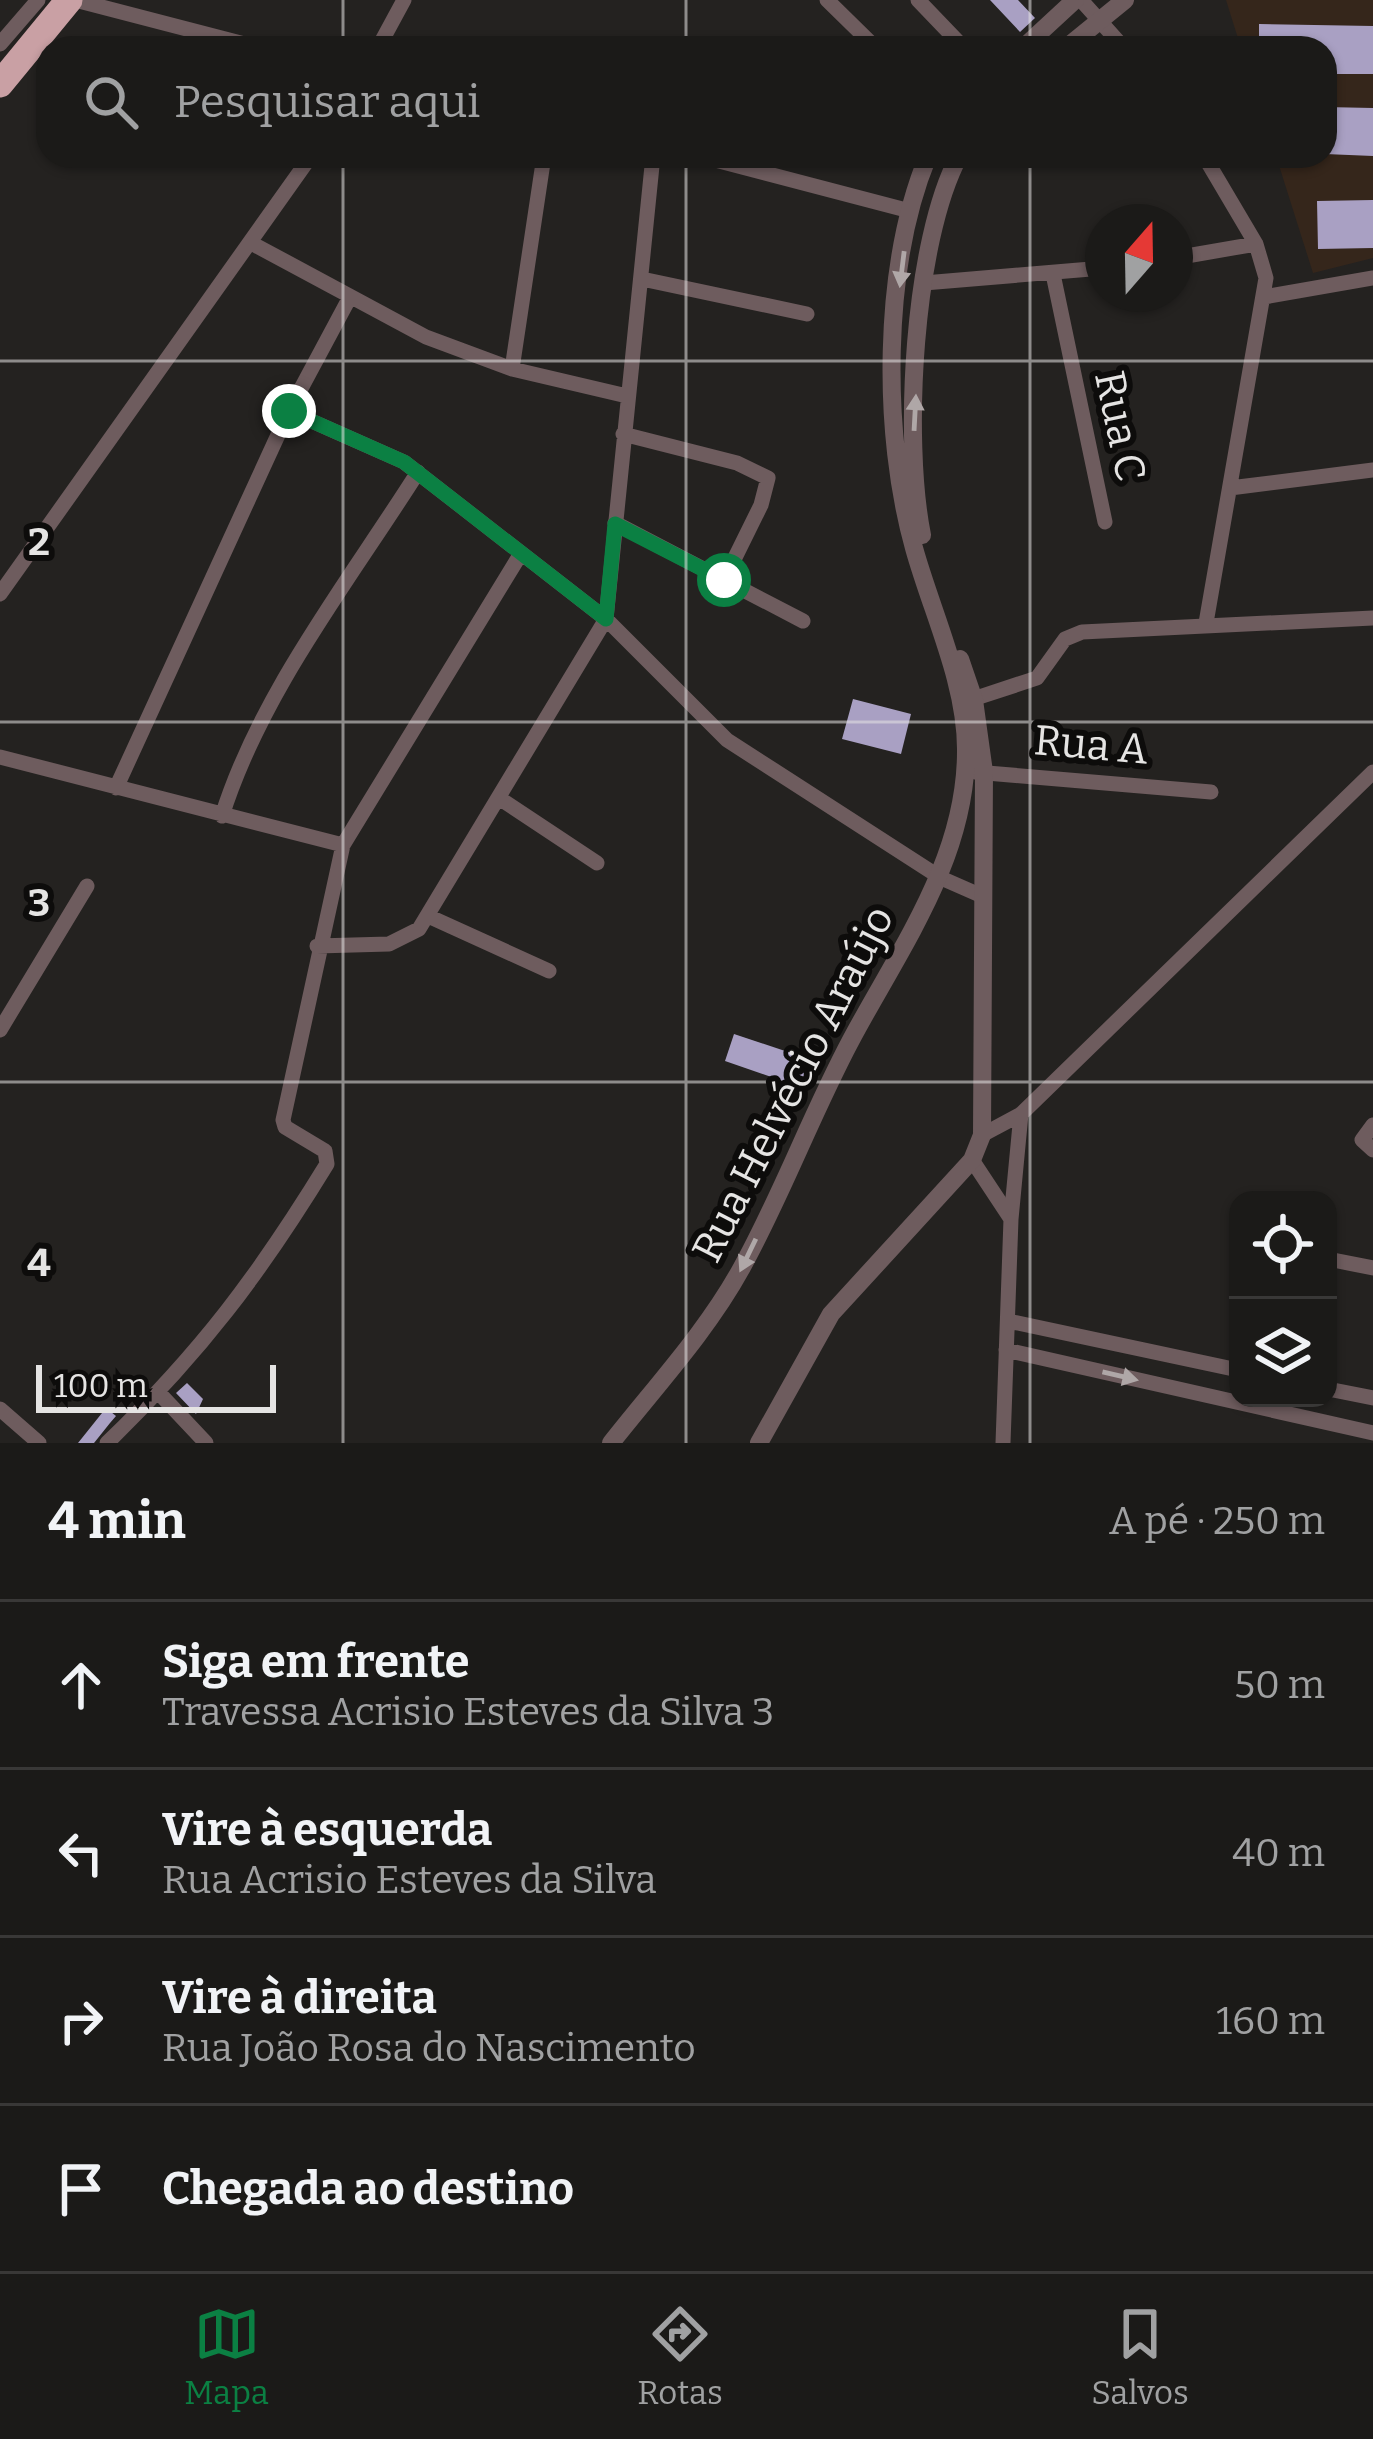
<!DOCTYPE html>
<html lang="pt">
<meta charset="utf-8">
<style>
:root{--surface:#1b1a18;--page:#282725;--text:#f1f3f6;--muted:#a0a1a2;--line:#393837;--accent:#0b8043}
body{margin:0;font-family:Bitter,serif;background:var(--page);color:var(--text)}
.controls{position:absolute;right:36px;bottom:36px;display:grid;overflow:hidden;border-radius:24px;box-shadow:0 3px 9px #0004}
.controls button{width:108px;height:108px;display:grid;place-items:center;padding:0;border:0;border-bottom:3px solid var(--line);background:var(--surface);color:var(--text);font:60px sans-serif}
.compass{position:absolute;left:1085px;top:204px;width:108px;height:108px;border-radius:50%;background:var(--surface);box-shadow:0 3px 9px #0004;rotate:20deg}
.scale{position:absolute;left:36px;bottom:30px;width:240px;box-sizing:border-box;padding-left:12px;border:6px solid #e5e4e3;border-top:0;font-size:33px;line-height:42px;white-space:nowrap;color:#e5e4e3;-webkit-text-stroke:9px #0d0c0b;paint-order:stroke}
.stop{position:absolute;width:36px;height:36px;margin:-27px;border:9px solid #0b8043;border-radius:50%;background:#fff}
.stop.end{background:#0b8043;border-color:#fff;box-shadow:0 3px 12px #0008}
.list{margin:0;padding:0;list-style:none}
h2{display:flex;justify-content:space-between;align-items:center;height:156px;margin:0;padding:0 48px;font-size:51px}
h2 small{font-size:39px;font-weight:400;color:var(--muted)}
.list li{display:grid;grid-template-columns:78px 1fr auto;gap:36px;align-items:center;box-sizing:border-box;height:168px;padding:0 48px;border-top:3px solid var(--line)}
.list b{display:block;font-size:45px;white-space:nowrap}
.list p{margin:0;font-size:39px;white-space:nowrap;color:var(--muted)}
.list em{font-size:39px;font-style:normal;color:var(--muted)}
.icon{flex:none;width:66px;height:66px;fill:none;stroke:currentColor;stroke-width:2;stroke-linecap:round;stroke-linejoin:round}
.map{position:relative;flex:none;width:1373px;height:1443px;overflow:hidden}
.search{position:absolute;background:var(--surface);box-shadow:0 3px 9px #0004;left:36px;right:36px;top:36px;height:132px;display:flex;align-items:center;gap:30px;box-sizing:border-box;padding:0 42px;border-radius:36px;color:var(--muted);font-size:45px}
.sheet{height:828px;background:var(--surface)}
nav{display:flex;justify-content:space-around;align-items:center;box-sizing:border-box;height:168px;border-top:3px solid var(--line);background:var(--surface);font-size:33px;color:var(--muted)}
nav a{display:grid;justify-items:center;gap:6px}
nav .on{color:var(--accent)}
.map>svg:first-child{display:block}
</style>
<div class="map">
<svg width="1373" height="1443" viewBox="0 0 1373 1443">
<rect width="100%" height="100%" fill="#242220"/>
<path fill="#35261b" d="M1226,0h147v258l-60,15 -37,-117h49v-108h-84z"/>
<path fill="#a9a0c3" d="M990,0h28l17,18 -15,14z
M1259,24l114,2v48h-48v-26h-66z
M1325,107l48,1v48l-48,-2z
M1373,200v48l-55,1 -1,-48z
M853,699l58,15 -10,40 -59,-15z
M734,1034l84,28 -9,28 -84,-29z
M187,1383l16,16 -7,15 -20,-21z
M106,1408l10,8 -6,7 -16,20h-16z"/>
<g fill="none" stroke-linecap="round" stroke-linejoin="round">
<path stroke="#6e5c5e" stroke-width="15" d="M75,0l185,48
M827,0l49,48
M918,0l46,48
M1081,0l43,48
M0,44l38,-44
M378,48l26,-48
M653,156l-47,463 121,121 214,138 41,18
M700,156l210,55
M1204,156l52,88 10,34 -60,345
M253,244l173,93 86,32 115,27
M1175,258l81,-14
M1053,274l52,248
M642,279l165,35
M924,283l179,-15
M1264,297l109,-19
M512,369l32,-213
M289,411l115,51 202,157 -187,310 -30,15 -72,2
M623,434l114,29 31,15 -7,27 -37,75
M1230,488l143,-18
M615,523l188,98
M0,594l311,-438
M964,702l73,-24 28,-39 17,-7 291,-14
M0,757l343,88
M975,772l236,20
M116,788l173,-377 61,-114
M499,798l98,65
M222,816c39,-124 127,-235 196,-344
M428,916l121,55
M0,1030l87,-144
M1373,1125l-11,15 11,10
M982,1135l39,-21 352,-342
M972,1160l39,59
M1328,1259l45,9
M1008,1321l230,49
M1006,1350l367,83
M1328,1389l45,9
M159,1393l47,50
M0,1409l39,34
M107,1443c94,-91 152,-168 220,-279l-2,-13 -40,-24 -2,-7 60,-275 177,-290
M1003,1443l8,-224 10,-105"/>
<path stroke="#6e5c5e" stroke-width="18" d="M1023,48l52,-48
M1066,48l59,-48
M922,535c-19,-95 -9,-293 37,-379
M611,1443c44,-56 96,-112 130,-174 41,-74 70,-154 110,-229 49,-92 116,-182 115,-291 0,-67 -34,-136 -52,-201 -32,-114 -32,-281 14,-392
M759,1443l72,-129 141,-154 10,-25 2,-363 -10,-72 -14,-41"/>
<path stroke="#c9a0a4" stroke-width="27" d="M0,84l69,-84"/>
</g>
<defs><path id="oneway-solid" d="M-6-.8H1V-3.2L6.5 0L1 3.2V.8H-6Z" transform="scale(3)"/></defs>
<g fill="#afa7a7">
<use href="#oneway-solid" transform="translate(902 269) rotate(97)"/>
<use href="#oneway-solid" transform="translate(915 413) rotate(-87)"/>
<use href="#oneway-solid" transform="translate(748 1255) rotate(116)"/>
<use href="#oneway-solid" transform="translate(1120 1376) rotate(13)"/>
</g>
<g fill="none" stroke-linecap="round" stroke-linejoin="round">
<path stroke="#0b8043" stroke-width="15" d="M289,411l115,51 202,157 9,-95 109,56"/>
</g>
<path fill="none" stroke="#e5e4e3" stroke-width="3" stroke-opacity="0.55" d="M343,0v48M686,0v48M1030,0v48M343,156v1287M686,156v1287M1030,156v1287M0,361h1373M0,722h1373M0,1082h1373"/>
<g text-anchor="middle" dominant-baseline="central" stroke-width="12" stroke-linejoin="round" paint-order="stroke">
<g font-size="42" fill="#e5e4e3" stroke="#0d0c0b">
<text transform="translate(1120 426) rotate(78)">Rua C</text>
<text transform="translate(1091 745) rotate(5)">Rua A</text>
<text transform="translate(793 1084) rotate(-63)">Rua Helvécio Araújo</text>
</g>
</g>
<g font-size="39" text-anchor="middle" font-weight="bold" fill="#e5e4e3" stroke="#0d0c0b" stroke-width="12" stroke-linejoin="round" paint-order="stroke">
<text x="39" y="555">2</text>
<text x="39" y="916">3</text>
<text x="39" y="1276">4</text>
</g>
</svg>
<div class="controls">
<button><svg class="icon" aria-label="locate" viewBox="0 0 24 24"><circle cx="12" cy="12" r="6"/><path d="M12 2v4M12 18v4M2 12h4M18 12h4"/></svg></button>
<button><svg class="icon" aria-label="layers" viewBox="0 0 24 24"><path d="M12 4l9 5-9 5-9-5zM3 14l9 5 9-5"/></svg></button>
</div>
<svg class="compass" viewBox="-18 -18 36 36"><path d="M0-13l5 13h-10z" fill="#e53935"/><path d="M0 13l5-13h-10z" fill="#a0a1a2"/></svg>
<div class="scale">100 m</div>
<div class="stop" style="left:724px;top:580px"></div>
<div class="stop end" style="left:289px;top:411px"></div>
<div class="search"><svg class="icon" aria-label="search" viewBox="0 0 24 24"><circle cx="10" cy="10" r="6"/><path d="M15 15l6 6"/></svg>Pesquisar aqui</div>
</div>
<section class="sheet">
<h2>4 min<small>A pé · 250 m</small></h2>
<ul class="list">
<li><svg class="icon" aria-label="ahead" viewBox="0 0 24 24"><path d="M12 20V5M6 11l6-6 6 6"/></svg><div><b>Siga em frente</b><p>Travessa Acrisio Esteves da Silva 3</p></div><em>50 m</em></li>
<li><svg class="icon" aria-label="left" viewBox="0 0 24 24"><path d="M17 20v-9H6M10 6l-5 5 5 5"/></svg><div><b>Vire à esquerda</b><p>Rua Acrisio Esteves da Silva</p></div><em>40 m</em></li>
<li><svg class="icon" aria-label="right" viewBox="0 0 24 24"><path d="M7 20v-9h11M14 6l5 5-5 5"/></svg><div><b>Vire à direita</b><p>Rua João Rosa do Nascimento</p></div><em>160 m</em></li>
<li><svg class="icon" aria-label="arrive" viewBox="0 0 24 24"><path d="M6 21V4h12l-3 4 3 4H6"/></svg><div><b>Chegada ao destino</b></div></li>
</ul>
</section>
<nav>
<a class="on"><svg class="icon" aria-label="map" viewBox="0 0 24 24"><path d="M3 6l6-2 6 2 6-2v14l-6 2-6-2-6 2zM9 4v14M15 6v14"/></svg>Mapa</a>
<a><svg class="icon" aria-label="directions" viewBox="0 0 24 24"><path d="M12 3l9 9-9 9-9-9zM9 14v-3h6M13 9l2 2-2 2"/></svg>Rotas</a>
<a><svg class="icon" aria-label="saved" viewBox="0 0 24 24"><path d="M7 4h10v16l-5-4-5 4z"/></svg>Salvos</a>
</nav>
